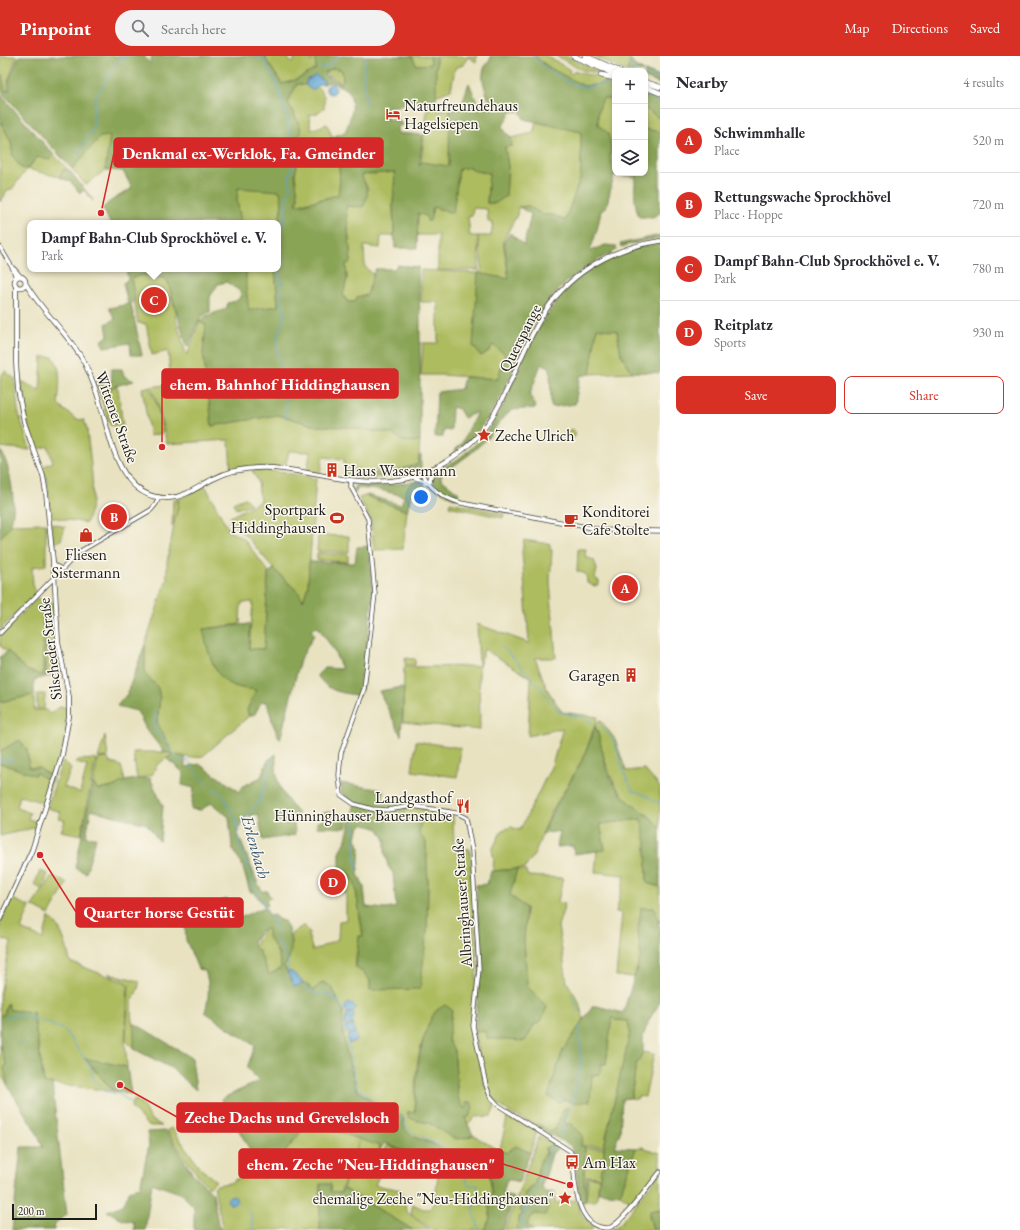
<!DOCTYPE html>
<meta charset="utf-8">
<style>
:root{--surface:#fff;--page:#f2f2f3;--text:#2b2b33;--muted:#7c7c81;--line:#e1e1e2;--accent:#d93025}
body{margin:0;font-family:"EB Garamond",serif;background:var(--page);color:var(--text)}
.controls{position:absolute;right:12px;top:12px;display:grid;overflow:hidden;border-radius:8px;box-shadow:0 2px 6px #0003}
.controls button{width:36px;height:36px;display:grid;place-items:center;padding:0;border:0;border-bottom:1px solid var(--line);background:var(--surface);color:var(--text);font:20px sans-serif}
.scale{position:absolute;left:12px;bottom:10px;width:85px;box-sizing:border-box;padding-left:4px;border:2px solid #1c1c1c;border-top:0;font-size:11px;line-height:14px;white-space:nowrap;color:#1c1c1c;-webkit-text-stroke:3px #fbf7ec;paint-order:stroke}
.you{position:absolute;left:421px;top:441px;width:14px;height:14px;margin:-10px;border:3px solid #fff;border-radius:50%;background:#1a73e8;box-shadow:0 0 0 6px #1a73e833}
.badge{display:grid;place-items:center;width:26px;height:26px;border-radius:50%;background:var(--accent);color:#fff;font-size:13px;font-weight:700}
.pin{position:absolute;translate:-50% -50%;border:2px solid #fff;box-shadow:0 1px 4px #0006}
.popup{position:absolute;left:27px;top:164px;width:254px;height:52px;box-sizing:border-box;display:grid;place-content:center;border-radius:8px;background:var(--surface);filter:drop-shadow(0 1px 3px #0005);font-size:13px;white-space:nowrap;color:var(--muted)}
.popup b{font-size:15px;color:var(--text)}
.popup::after{content:'';position:absolute;left:50%;top:100%;margin-left:-8px;border:8px solid transparent;border-top-color:var(--surface)}
.list{margin:0;padding:0;list-style:none}
h2{display:flex;justify-content:space-between;align-items:center;height:52px;margin:0;padding:0 16px;font-size:17px}
h2 small{font-size:13px;font-weight:400;color:var(--muted)}
.list li{display:grid;grid-template-columns:26px 1fr auto;gap:12px;align-items:center;box-sizing:border-box;height:64px;padding:0 16px;border-top:1px solid var(--line)}
.list b{display:block;font-size:15px;white-space:nowrap}
.list p{margin:0;font-size:13px;white-space:nowrap;color:var(--muted)}
.list em{font-size:13px;font-style:normal;color:var(--muted)}
.actions{display:flex;gap:8px;padding:12px 16px}
.actions a{flex:1;padding:9px 0;border:1px solid var(--accent);border-radius:8px;text-align:center;font-size:14px;color:var(--accent)}
.actions .main{background:var(--accent);color:#fff}
.icon{flex:none;width:22px;height:22px;fill:none;stroke:currentColor;stroke-width:2;stroke-linecap:round;stroke-linejoin:round}
.map{position:relative;flex:none;width:660px;height:1174px;overflow:hidden}
header{display:flex;align-items:center;gap:24px;box-sizing:border-box;height:56px;padding:0 20px;background:var(--accent);color:#fff}
header strong{font-size:19px}
nav{display:flex;gap:22px;margin-inline-start:auto;font-size:14px}
.search{width:280px;height:36px;background:var(--page);display:flex;align-items:center;gap:10px;box-sizing:border-box;padding:0 14px;border-radius:22px;color:var(--muted);font-size:15px}
main{display:flex}
aside{flex:1;background:var(--surface)}
.map>svg:first-child{display:block}
</style>
<header>
<strong>Pinpoint</strong>
<div class="search"><svg class="icon" aria-label="search" viewBox="0 0 24 24"><circle cx="10" cy="10" r="6"/><path d="M15 15l6 6"/></svg>Search here</div>
<nav><a>Map</a><a>Directions</a><a>Saved</a></nav>
</header>
<main>
<div class="map">
<svg width="660" height="1174" viewBox="0 0 660 1174">
<rect width="100%" height="100%" fill="#fbf7ec"/>
<filter id="ink" filterUnits="userSpaceOnUse"><feTurbulence type="fractalNoise" baseFrequency=".025" numOctaves="2"/><feDisplacementMap in="SourceGraphic" scale="8" xChannelSelector="R" yChannelSelector="G"/><feConvolveMatrix kernelMatrix="1 2 1 2 8 2 1 2 1" color-interpolation-filters="sRGB"/></filter>
<filter id="wash" filterUnits="userSpaceOnUse"><feTurbulence type="fractalNoise" baseFrequency=".012" numOctaves="4" result="noise"/><feDisplacementMap in="SourceGraphic" scale="16" xChannelSelector="R" yChannelSelector="G"/><feGaussianBlur stdDeviation="0.9" result="paint"/><feColorMatrix in="noise" values="0 0 0 0 0 0 0 0 0 0 0 0 0 0 0 0 0 1.4 0 .05"/><feComposite in="paint" operator="in"/></filter>
<g filter="url(#wash)">
<rect width="100%" height="100%" fill="#e8e2c1"/>
<path fill="#adbc5f" stroke="#646c3e" fill-rule="evenodd" d="M0,0h17l-9,25v9l-3,1 -3,-16 -2,1z
M268,0h18l6,7 3,-2 -3,-5h17l-3,2 6,4 -2,-6h5l1,13 -20,11 -14,4 -17,-26z
M412,0h18l2,8 -16,1z
M436,0h41l-1,6 -8,-5 -5,8 -8,3 -4,22 -16,6z
M535,0h12l23,14 -1,3 3,1 2,-3c13,5 26,4 39,8 -9,4 -17,7 -27,7 -9,0 -45,-23 -51,-30z
M556,0h10l38,18 -22,-4z
M594,0h35l2,4 -4,11h-2z
M334,12l8,2 1,10 -2,3 -16,-11z
M297,28l9,1 2,3 7,1 2,-3 7,10v12l-8,6 -7,1 2,15 16,-6c10,23 16,46 11,71 -14,3 -29,8 -43,9l3,-7 -3,-22 3,-16 -4,-21 7,-4 -1,-8 -12,-24z
M603,42l12,2v73h22l-1,4 -22,-2c-2,-6 -4,-13 -4,-19 0,-16 2,-20 -12,-31v-13z
M436,44l1,9h13l-1,58 -28,-5 7,-61z
M645,52l15,11v13l-15,-3z
M0,64l11,22 2,14 15,13 9,-12 13,3 4,-5 16,16 -6,-2 -5,8 -32,-8 -15,20 -6,2 -1,4 -5,7z
M536,66l45,10v44l-16,45 -11,-6h-11l-15,-9 -10,1 -1,8 -14,26 6,38 -31,-6 10,79 5,-8 12,10 -7,25 -57,-4h-20l2,-32h15v-41h-17v-32l57,3 4,-4 -4,-33 1,34h-41v-35h-21l1,-22 9,3 3,5 3,-14 20,5 6,-43 11,-2 5,4 14,2 -2,30h9l12,-36 -3,-20 6,-1v-8l22,-5zM473,152l14,1 1,13h5l-2,14h-21l-2,-19 4,-1z
M100,80h10l-5,34 -19,15 -14,-16z
M395,116l-2,34 1,30h-13l-1,12 -16,-2 1,21 8,7v8l-6,13 -10,2 -2,5h-7l-5,-7 4,-16 -1,-15 5,-2 -5,-56 8,1 14,-18 -7,-14z
M238,132l42,2 2,13 -4,27v-7h-37l-4,-23z
M246,213h29l3,37 -29,4 -8,-13 5,-20z
M142,219l22,3 4,4 9,33 -2,1 11,38 2,-1 11,-31 7,3 -1,14 7,87 66,-11 38,11 31,1 46,7 9,7 18,1 -2,22c-25,9 -47,12 -74,7v-12l-21,-2 -3,17 -13,-2 3,-20 -21,-1 -4,16h-42l-12,3 -2,-30 -62,4 -9,-39 -7,-18 20,-3 -3,-33 -16,4 -6,-31 -8,-1c-3,-15 -4,-29 -7,-45z
M597,272l20,3 4,23 11,18 -42,2z
M42,301h11c10,11 6,34 5,48l18,14 8,1 3,9c2,28 12,69 -1,94l-35,-6 -4,-37 -5,-13 11,-5 -5,-16 -13,4 -10,-38 -4,-28 -3,-5 22,12z
M5,315l10,8 3,32 12,39 -30,-3v-70z
M115,330l3,2 5,39 -13,-2 -11,-33h7z
M149,331l8,18 6,28 -13,3 -8,-48z
M566.5 378a4.5 4.5 0 1 1 9 0a4.5 4.5 0 1 1-9 0Z
M252,414h14l50,8 -8,108 -5,15 -4,-8 -25,-24 -25,-30 -19,-17v-5l30,-16 -2,-20z
M204,430l2,1 23,44 14,7 26,34 -5,77h-15l4,-47 -12,1 -1,21 -37,5 31,57 23,4 -10,20 2,6 -46,40 -13,2 -17,-4 -16,11 -5,10 -15,4 -4,-27h31l9,2 -16,-32 3,-23 -2,-11 -13,-14v-30l22,-66v-16l12,-63z
M368,439l1,2 38,14 -4,38 -29,1 -3,-30 -12,-22z
M245,442l6,6 -15,5 -3,-6z
M178,443v9l-6,19 1,-27z
M450,446l54,12 -1,4 -54,-12z
M46,467v42l-14,2 1,18 3,7 -36,38v-92l11,-14z
M51,467l14,4 -4,13 -8,4z
M318,479l31,1v16l-32,-1z
M524,484l26,4v6h2l-2,31 6,77h-21l12,31 15,23 36,5 -2,7 4,-4 15,19 11,32 18,-2 16,18v40c-4,-4 -8,-9 -13,-13 -7,-4 -15,-8 -20,-14 -21,-21 -23,-48 -32,-75l-11,32 -33,56 -17,42 -9,13 -30,3 -2,-3 1,-9 -2,-9 10,-20 9,-3 9,3 32,-65 11,-37 -35,8 3,-58 -47,-29 -5,18 1,63 -77,-8 1,-55 75,-1 -2,-42 52,19 -7,-91z
M578,493h8l-1,8 9,3 3,9 -2,9 4,3v3l-4,2 -8,-3 -1,-9 -9,-3z
M317,497l31,1v8l-31,-2z
M38,541l6,7 10,-1 2,43 4,27 -14,4v-65l-2,-3 -1,67 -17,-6 -17,-18 -9,-6v-10z
M405,602l10,1v6h-10z
M37,638h8l-1,15h-7z
M34,639v15h12l4,4 11,-8 6,2c-1,21 -1,52 -18,67l-10,-7h-10l-2,-18 -7,-10 -20,11v-49z
M105,679l3,22 -10,1z
M416,685l45,7 -4,29 -45,-6z
M108,702l1,4 12,4 4,15 -15,7 -13,1 -4,-6 5,-24z
M96,703l-15,76 -20,-4 4,-10 -6,-3 2,-6 -14,-4 15,-46 2,-1 7,8 -7,18 16,6 7,-27 -11,-3 1,-3z
M0,707l34,12 3,-2 14,11 -6,19 -25,-7 -3,12 13,5 -2,6 11,3 -2,5 -37,9z
M406,752h11l36,5 1,35 16,1 7,118 -5,62 12,55 12,21 -5,11 -16,1 -7,7 -3,-6 4,-1 -3,-15 1,6h-4l-5,-10 -4,-48 -6,-10 4,-30c-7,6 -20,12 -24,20 -13,20 -13,59 -13,82h-8l2,5c7,5 14,4 21,7 18,7 20,21 43,11l20,12 -6,7 5,39 -3,11 1,14 -5,12h-52l-21,-15 -1,-3 2,-8 10,5h7l5,-9 4,-35 13,3c-4,-6 -8,-17 -14,-21 -12,-11 -38,-5 -35,-29l-3,-4h-12l-31,-24 -11,-39 -4,-23 1,-17 -11,-24 -19,3 -25,-18v2l-4,-8 3,-4 4,-28 13,-9 6,9 -2,1 5,16 25,-12 1,-18 7,-1v-27h-6v-15l10,-4 5,10 8,53h-4c0,9 -5,22 -3,31l8,5 6,8v9l57,-59 1,-48 -2,-40 -24,-24z
M642,763l4,24 1,40 13,4v36l-3,-5 -19,13 3,25 -7,21 -18,-1 6,-63 -6,-1 9,-37 -30,-3 2,-21 8,-2 -5,-25z
M516,814h9l3,6 35,2 -5,24 7,2 -7,22 9,56 12,20 5,19 -21,29 -15,46 27,7 26,-39h5l5,-48 4,4 13,1 2,12 -26,113h-23l-18,-22 6,-15c-7,7 -11,20 -19,23 -17,-10 -49,-19 -60,-38 -8,-14 -11,-47 -15,-64l50,11 9,-16 8,-5 -15,-34 -3,-46 2,-32 -16,-13z
M40,815l8,3 -6,15 -8,-4z
M331,817l7,1 -1,15 -11,1z
M52,820l15,7 -18,32 -17,-9z
M11,842l19,9 -9,22 22,10 6,-22c13,10 18,29 21,45l56,21 2,3 -3,54 2,27 -42,-8 28,32 -69,-8 -11,-71 -23,-2 -2,-6 -4,10 -4,2v-22l11,-52 -11,-4v-13z
M268,873c4,13 11,25 14,39l-13,7 -10,-24 -5,-4 9,-17z
M108,918h5l26,7c1,9 -5,13 -7,21 -4,16 6,32 2,47l-8,-8 3,-57 -4,-3z
M0,988l6,20 -2,5 4,17 -8,-12z
M643,996l11,2 -9,43 -7,-1 -1,3 -6,-1 5,-33z
M134,1043l8,5 8,15 12,7h-14l-17,-19z
M508,1057l29,18 -7,22 -14,-7 -10,7 -6,-3z
M308,1066l52,17 -20,54 -10,-2 -10,-7v46c-9,0 -32,-3 -39,0h-58l-9,-43 2,-2 14,-2 28,-17 1,-4 7,-8 16,2z
M172,1072l28,40 16,13 -7,6c-17,-17 -29,-36 -42,-57z
M539,1080l15,8 -9,4 1,6 -8,14 -2,16c-12,5 -12,20 -13,30l-5,3 -1,13h-12z
M360,1083l21,7 -4,11 8,5 -10,23 26,5 6,22 23,18h-17l-70,-42z
M387,1089l18,7 -4,10 -18,-7z
M642,1091l18,6v17l-27,33 -13,-9 16,-46z
M585,1092h19v19l-3,1 -1,9 -13,-1 -1,9h-2z
M660,1117v36l-10,2 -1,4 4,15h-42l9,-6z
M588,1121l11,1 -2,19 -2,4h-9z
M555,1135v12l21,-3 6,15 11,11 -1,4h-59l-6,-5 7,-11 14,-5 1,-17z"/>
<path fill="#8aa456" stroke="#536039" fill-rule="evenodd" d="M19,0h126v2l5,5 2,-7h116l-3,2 17,26 14,-4 20,-11 -1,-13h97l4,9 15,-1 -1,-8h6v44l-47,7 -2,12 11,1 5,5 -5,1 -1,7 26,2 -4,31 2,-4 28,4 1,-57h10l9,-26 10,24 10,-6c-5,-17 -12,-28 2,-43l-1,-2h45l13,11 36,19 16,-2 11,-4 4,1v19l-12,-2 -5,14v13l10,8 3,14 -1,10 4,18 -8,33 -5,3 -4,19 -7,21 15,-6 11,1 1,4c-32,15 -62,37 -80,68 -25,45 -37,105 -84,134l9,-9 15,-31 -13,6 -5,-9 -7,-2 -1,24 -7,-1 -1,7h-8l2,-45 24,-3 3,-12 34,2 7,-25 -12,-9 -5,7 -7,4 -8,-10 5,-73 31,6 -5,-37 6,-9 14,12 7,-31 -12,-7 9,-1 15,9h11l11,6 16,-45v-44l-57,-13 -4,-8 -9,1 -9,15 9,11 1,8 -7,1 3,20 -2,29 -10,7h-9l2,-30 -14,-2 -5,-4 -11,2 -6,44 -20,-6 -3,14h-3l-1,-5 -8,-3 -1,35h-22l-2,-42 2,-34 -34,3c6,14 10,17 2,32l-17,-1 5,56 -5,2 1,15 -4,16 5,7h7l2,-5 10,-2 8,-26h19l3,-4 21,2 2,48v127l-18,-1 -9,-7 -46,-7 -31,-1 -38,-11 -66,11 -9,-73 3,-28 -7,-3 7,-6 20,-7 2,-6 8,-2 5,-4 -1,-6 -14,-9 -8,2 -8,13v15c-16,5 -15,24 -23,35l-19,-65 -4,-4 -22,-3 -11,3 4,20 -4,6 11,51h-11l-1,-12 -26,4 -3,-6 7,-5 -2,-12 9,-5 -6,-11 19,-4 -5,-21 5,-4 -2,-10h120v18l3,23 29,-4 -3,-37h3v-39l4,-27 -2,-12 -42,-3 -1,12 4,23h-131l-7,-15c8,-9 19,-13 29,-20l-9,-17 -18,-1 5,-34 -10,1 -28,32 -72,-79v-14l2,-1 3,16 5,-1 -1,-9zM334,12l8,2 1,10 -2,4 -16,-9v-3zM321,22l4,5 6,-1 17,8c8,15 3,27 -3,42l-13,5c6,21 10,37 6,58l-34,9h-8l2,-7 -3,-22 3,-16 -4,-21 7,-4 -1,-8 -12,-24 9,-18 9,1v-4l3,-2z
M631,4l4,6 9,5h-17z
M645,15l15,6v7l-15,-6z
M645,35l15,7v21l-15,-11z
M0,38l54,61 -4,5 -13,-3 -10,12 -6,-1 -8,-12 -2,-14 -11,-22z
M645,73l15,3v81l-7,4h-14c-5,-13 -6,-30 -2,-44h8z
M64,113l6,2 23,29v1l-9,-11 -4,3 -9,-11 -12,-5z
M660,179v3l-18,3 -21,6 -1,-3z
M660,187v130l-28,-1 -11,-18 -4,-23 -20,-3 -7,46 -10,2 -5,28 -21,3 -3,-1 -1,-39 -9,-3 -11,30 6,14 -24,2 -13,12 -11,16 -18,16 -29,21v4l18,14 -2,6c-11,-4 -25,-10 -25,-24 5,-6 16,-10 23,-14 13,-9 26,-21 35,-34 17,-24 25,-50 37,-76 28,-60 66,-98 133,-108z
M111,313h11l2,7 10,5 -19,5 -9,6h-7l-4,-10 17,-1z
M0,393c10,15 17,56 11,74 -1,5 -8,11 -11,15z
M421,399v13c-28,10 -47,11 -77,9v-6c27,5 49,2 74,-7l1,-8z
M417,425l4,1 9,8 -1,4 -4,1 -13,-3 -5,19 -39,-14v-2l33,10 3,-9 -24,-6 -24,-2v5l-2,-2 2,-6 28,1z
M369,490l4,46 -10,92 -3,12c-20,-4 -31,-3 -43,-21l8,-7 17,1 -9,-20 -15,-22 -7,2 3,6 -14,25 -20,80 -7,-16 -6,-22h-6l-6,12 -6,2 -2,-6 9,-20c-7,-1 -15,-1 -21,-4 -22,-6 -28,-38 -32,-57l47,-5 -1,25h15l4,-76 6,-4 25,24 4,8 5,-15 1,-24 46,1 2,-16z
M43,552l3,4v65l-12,3v15l-34,7v-45l8,-6 18,19 17,6z
M145,588v30l13,14 2,11 -3,23 16,32 12,3v10l14,-3 41,28 3,-6 18,-9 6,-16 9,-7c-1,31 4,36 22,60l-4,5 1,16 -32,5 -5,-26 -15,4 -5,16 20,50 5,8 3,-2 5,8 -5,2 2,5 -3,2 4,9 5,-1 4,4 6,2c8,14 11,31 0,45l10,20 11,-3 8,7 10,-8 9,5 11,24 -1,17 4,23 11,39 31,24h12l3,4c-2,19 20,22 34,28 7,4 14,10 21,14v8l-19,-3 -55,-22 -6,11 2,-8 -72,-24 -26,34 -16,-2 -8,10 -37,-65 38,-18 -12,-13 8,-22 -50,-34c4,-14 5,-28 0,-41l-7,-2 -12,-29 -2,-27 43,-14 7,21 31,-13 -11,-15h-4l-8,-27 -10,-18 -3,-30 -18,-14 -10,7 -10,-1 3,-21 -12,-3 1,-13 -16,-13 6,-5 -9,-2 -18,-23 -9,-18 -20,-5 10,-12zM268,873v8l11,17 2,14 -12,7 -10,-24 -5,-4 -1,-4 8,-13z
M402,631l2,2 -3,47 -22,-45z
M595,670c9,19 7,42 20,60 11,18 31,26 45,41v60l-13,-4 -1,-40 -5,-24 -41,5 5,26 -31,4 -1,-8 -16,1 3,-16 -18,3c16,-37 43,-69 53,-108z
M20,684l7,10 2,18h10l10,7 6,-6 -4,15 -14,-11 -3,2 -34,-12v-12z
M150,722l13,28 -3,35h-1l-12,-17 -56,-14 -5,26 10,2 -10,35 -11,-5 18,-85 4,6 2,1 17,-4c6,-8 24,-6 34,-8z
M341,727l42,7v11l30,1 -1,3 -5,1 -5,12 19,2 -2,14 7,8 2,41 -1,48 -7,58 -50,1v-10l-6,-7 -8,-5 3,-32h4l-8,-52 -5,-10 -10,4v-29l5,-6 10,-40 -13,-8zM363,768l16,5 6,11v13l3,13 5,7 3,34 -10,2 -20,-2 -2,-20 -6,-13 2,-26 -4,-10 2,-9z
M328,756l20,4 -2,12 -29,-1v-5l7,-2 -1,-7z
M517,813l-7,26 16,13 -2,32 3,46 20,21 -5,13 -8,5 -9,16 -37,-2 -4,-8 -9,-1 5,-62 -4,-83 11,-1 4,-13z
M641,852h13l6,20v74l-11,18 -6,16v16l-7,13 -5,33 -9,1 -2,34 -6,14 22,1 -16,46 -22,-2 3,-24 3,-1v-21l26,-113 -2,-12 -13,-1 -3,-3 -6,47h-5l-1,10 -8,1 -2,26 -15,2 -11,-4 -5,4 -11,-7 15,-46 30,-44h4l26,7 18,-57 -3,-25z
M7,947l3,7 23,2 11,71h8l15,132 -12,8 -1,7h-42l9,-83h22l-5,-12 -30,-49 -4,-17 2,-5 -6,-20v-28l4,-2z
M445,949l7,5 -4,30 6,10 4,48 5,10h4l-1,-6h5l2,6 -4,9 -4,1 8,17c-22,10 -25,-2 -42,-11 -10,-5 -20,0 -24,-12h8c0,-29 4,-76 20,-100 2,-3 7,-5 10,-7z
M134,967l58,35 4,32 -25,-22 -37,-19z
M85,1002l42,9 4,27 -18,-3z
M565,1052l4,1 -5,15h8l11,11 -2,11h4l-1,39h2l-1,17h-5l-6,-49 -4,-8 -36,-19 5,-2 11,8 4,-2z
M166,1075l27,43 20,19 5,31 3,6h-27v-23l-12,-13 -30,-11 -7,47h-11v-8l-11,-2 -16,-9 16,-6 7,-15 10,-3 9,-42 -2,-13z
M554,1088l6,2 -8,8 -6,21 -4,9 1,7 5,1v17l-3,6 -11,-1 -7,11 6,5h-16l1,-13 5,-3 -3,-4 4,-7 -2,-3 3,-4 -1,-3 4,-1 7,-8v-3l3,-6v-7l3,-9 5,-5v-7z
M516,1090l14,7 -11,29 -12,-3 -4,14 11,5 -11,32h-18l5,-12 -1,-14 3,-11 -5,-39 6,-7 13,6z
M320,1128h11l-1,7 11,2 2,-5 70,42h-93z
M660,1153v21h-7l-4,-15 1,-4z"/>
<path fill="#5ca2d2" stroke="#3c5f77" d="M316,19l9,8v1h-5l-5,5 -4,1 -5,-5v-4z
M326 33a5 5 0 1 1 10 0a5 5 0 1 1-10 0Z
M288,915l4,1 10,9 -2,5h-6l-6,-12z
M345 952a5 5 0 1 1 10 0a5 5 0 1 1-10 0Z
M354,957l1,4 -4,3 3,4 -10,1 2,-9 4,3 -4,-5z
M354,969l1,8 -7,1 -3,-7z
M353,978h3l1,6 -8,4 -1,-8z
M227.5 1144a4.5 4.5 0 1 1 9 0a4.5 4.5 0 1 1-9 0Z"/>
<g fill="none" stroke-linecap="round" stroke-linejoin="round">
<path stroke="#5ca2d2" stroke-width="1" d="M256,0l9,4c5,14 14,23 16,38
M533,0c9,11 37,30 51,31 11,0 20,-6 31,-3
M627,0l3,11 8,4
M321,12l10,-4 8,-8
M645,18l15,5
M645,39l15,7
M282,44l6,19v8l4,19 -2,9 3,11 -4,11 2,11 -5,10 -1,20 -5,13 1,8 -2,6 4,15 -5,11 3,11v8l4,26 -8,20 1,19 8,30v33
M366,49l-3,-29 4,-20
M80,97l-1,-3 14,-21 2,-32 24,-37 9,-4
M502,590l38,41 19,25 26,6 9,6
M156,655l-2,20 9,7 12,18
M600,669l14,16 10,32 8,17 15,6 13,8
M0,704h13
M175,704l5,1
M182,705l4,-1 3,2 15,20 19,13 5,11 8,12 1,15 4,18 8,18 3,13 15,28
M355,762l-1,23 3,29
M238,775l3,-8 18,-21 14,-43
M270,859l8,15 -2,9 11,19 1,13
M304,930l11,8 9,-1 8,3 -1,2 7,2 7,12
M571,939l5,9 2,9
M5,961l14,-2 26,7 20,8 27,40 1,10 6,4 4,7 16,3 13,9
M343,970l2,7
M347,982l10,50 34,26h4
M21,988v-2
M398,1057l6,5 1,8c15,14 41,17 53,33 5,7 6,18 10,26h10l-5,30 4,6 2,9
M559,1079l2,-1 13,-38 7,-35 -2,-35
M235,1145l3,2
M247,1153l4,4 2,17
M526,1156l7,-9
M525,1174l-3,-10 5,-18 13,-21 5,-21 9,-16"/>
</g>
</g>
<g filter="url(#ink)">
<g fill="none" stroke-linecap="round" stroke-linejoin="round">
<defs>
<path id="secondary" d="M0,191l13,22 3,9
M14,213l6,7
M423,417c6,17 21,25 38,30l141,27 58,1
M413,421l14,5
M351,425v6l17,32 7,75 -11,95 -23,64 -2,22 2,20 13,9 18,5 15,1 26,-4 43,7 10,5 6,33 7,118 -6,57 13,59 4,11 8,9 72,46 3,6c1,20 2,64 27,70 4,1 8,2 11,0 13,-6 39,-43 49,-55
M0,577l79,-81 72,-42 5,-6 3,-7"/>
<path id="primary" d="M14.5 226a5.5 5.5 0 1 1 11 0a5.5 5.5 0 1 1-11 0Z
M26,228c16,28 42,49 58,78 7,14 13,30 17,45 11,36 19,93 68,91 17,-1 30,-12 44,-19 19,-10 40,-12 60,-11 49,4 81,20 132,11 12,-2 26,-9 37,-15 66,-37 67,-98 104,-154 26,-39 69,-63 114,-69
M429,428l4,-16
M53,509l8,4
M0,863l32,-69 30,-95 7,-38v-20l-11,-56 -4,-70 -8,-78 -3,-17 -19,-54 -6,-32 -2,-27v-78"/>
<path id="highway" d="M573,0l42,18
M585,0l34,15
M601,19l14,3
M645,26l15,5
M645,31l15,6"/>
</defs>
<use href="#secondary" stroke="#3b3a35" stroke-width="5"/>
<use href="#primary" stroke="#3b3a35" stroke-width="5.5"/>
<use href="#highway" stroke="#3b3a35" stroke-width="6"/>
<use href="#secondary" stroke="#fff" stroke-width="3.5"/>
<use href="#primary" stroke="#fff" stroke-width="4"/>
<use href="#highway" stroke="#fff" stroke-width="5"/>
</g>
</g>
<defs>
<symbol id="hotel-bare" viewBox="-9 -9 18 18"><path d="M-6-4.5h1.5V1H6V5H4.5V3h-9V5H-6ZM-4 0a1.8 1.8 0 1 1 3.6 0ZM.5 0V-2.5h3Q6-2.5 6 0Z" fill="#c8321e" stroke="#fbf7ec" stroke-width="2.5" paint-order="stroke"/></symbol>
<symbol id="sight-bare" viewBox="-9 -9 18 18"><path d="M0-6L1.8-2.2L6-1.7L2.9 1.2L3.7 5.4L0 3.3L-3.7 5.4L-2.9 1.2L-6-1.7L-1.8-2.2Z" fill="#c8321e" stroke="#fbf7ec" stroke-width="2.5" paint-order="stroke"/></symbol>
<symbol id="building-bare" viewBox="-9 -9 18 18"><path d="M-4-6H4V6H1V3H-1V6H-4ZM-2.5-4.3h1.7v1.8h-1.7ZM.8-4.3h1.7v1.8H.8ZM-2.5-1h1.7V.8h-1.7ZM.8-1h1.7V.8H.8Z" fill="#c8321e" stroke="#fbf7ec" stroke-width="2.5" paint-order="stroke"/></symbol>
<symbol id="stadium-bare" viewBox="-9 -9 18 18"><path d="M0-5a6.5 5 0 1 0 0 10a6.5 5 0 1 0 0-10ZM-3.5-1.8h7v3.6h-7Z" fill="#c8321e" stroke="#fbf7ec" stroke-width="2.5" paint-order="stroke"/></symbol>
<symbol id="cafe-bare" viewBox="-9 -9 18 18"><path d="M-5.5-4.5H6V0H3Q3 3.5 0 3.5H-2.5Q-5.5 3.5-5.5 0ZM3-3.2v2h1.7v-2ZM-6 4.5H4V6H-6Z" fill="#c8321e" stroke="#fbf7ec" stroke-width="2.5" paint-order="stroke"/></symbol>
<symbol id="shop-bare" viewBox="-9 -9 18 18"><path d="M-5-2.5h2.3a2.7 3.5 0 0 1 5.4 0H5L5.5 6h-11ZM-1.5-2.5h3a1.5 2.3 0 0 0-3 0Z" fill="#c8321e" stroke="#fbf7ec" stroke-width="2.5" paint-order="stroke"/></symbol>
<symbol id="restaurant-bare" viewBox="-9 -9 18 18"><path d="M-5-6h1v4h1v-4h1v4h1v-4h1v5L-1.5 .5V6h-2V.5L-5-1ZM5-6V6H3V1.5H1.5Q1.5-4 5-6Z" fill="#c8321e" stroke="#fbf7ec" stroke-width="2.5" paint-order="stroke"/></symbol>
<symbol id="bus-bare" viewBox="-9 -9 18 18"><path d="M-5-6H5V4H4V6H2V4H-2V6H-4V4H-5ZM-3.5-4V0h7V-4ZM-3.5 1.2v1.5H-2V1.2ZM2 1.2v1.5H3.5V1.2Z" fill="#c8321e" stroke="#fbf7ec" stroke-width="2.5" paint-order="stroke"/></symbol>
</defs>
<g fill-rule="evenodd">
<use href="#hotel-bare" x="383" y="48" width="20" height="20"/>
<use href="#sight-bare" x="474" y="369" width="20" height="20"/>
<use href="#building-bare" x="322" y="404" width="20" height="20"/>
<use href="#stadium-bare" x="327" y="452" width="20" height="20"/>
<use href="#cafe-bare" x="561" y="454" width="20" height="20"/>
<use href="#shop-bare" x="76" y="469" width="20" height="20"/>
<use href="#building-bare" x="621" y="609" width="20" height="20"/>
<use href="#restaurant-bare" x="453" y="740" width="20" height="20"/>
<use href="#bus-bare" x="562" y="1096" width="20" height="20"/>
<use href="#sight-bare" x="555" y="1132" width="20" height="20"/>
</g>
<g text-anchor="middle" dominant-baseline="central" stroke-width="3" stroke-linejoin="round" paint-order="stroke">
<g font-size="16" fill="#1c1c1c" stroke="#fbf7ec" text-anchor="start">
<text x="404" y="49">Naturfreundehaus<tspan x="404" dy="18">Hagelsiepen</tspan></text>
<text x="495" y="379">Zeche Ulrich</text>
<text x="343" y="414">Haus Wassermann</text>
<text x="326" y="453" text-anchor="end">Sportpark<tspan x="326" dy="18">Hiddinghausen</tspan></text>
<text x="582" y="455">Konditorei<tspan x="582" dy="18">Cafe Stolte</tspan></text>
<text x="86" y="498" text-anchor="middle">Fliesen<tspan x="86" dy="18">Sistermann</tspan></text>
<text x="620" y="619" text-anchor="end">Garagen</text>
<text x="452" y="741" text-anchor="end">Landgasthof<tspan x="452" dy="18">Hünninghauser Bauernstube</tspan></text>
<text x="583" y="1106">Am Hax</text>
<text x="554" y="1142" text-anchor="end">ehemalige Zeche "Neu-Hiddinghausen"</text>
</g>
<g font-size="16" fill="#1c1c1c" stroke="#fbf7ec">
<text transform="translate(520 282) rotate(-63)">Querspange</text>
<text transform="translate(117 361) rotate(70)">Wittener Straße</text>
<text transform="translate(50 593) rotate(-97)">Silscheder Straße</text>
<text transform="translate(462 847) rotate(-94)">Albringhauser Straße</text>
</g>
<g font-size="17" font-style="italic" fill="#39586e" stroke="#fbf7ec">
<text transform="translate(256 791) rotate(74)">Erlenbach</text>
</g>
</g>
<path fill="none" stroke="#d62828" stroke-width="1.5" d="M101 157L114 97M162 391L162 328M40 799L76 856M120 1029L177 1061M570 1129L503 1108"/>
<g fill="#d62828" stroke="#fbf7ec" stroke-width="1.5">
<circle cx="101" cy="157" r="4"/>
<circle cx="162" cy="391" r="4"/>
<circle cx="40" cy="799" r="4"/>
<circle cx="120" cy="1029" r="4"/>
<circle cx="570" cy="1129" r="4"/>
</g>
<g fill="#d62828" stroke="#d62828" stroke-width="1.5">
<rect x="114" y="82" width="269" height="29" rx="4"/>
<rect x="162" y="313" width="236" height="29" rx="4"/>
<rect x="76" y="842" width="167" height="29" rx="4"/>
<rect x="177" y="1047" width="221" height="29" rx="4"/>
<rect x="239" y="1093" width="264" height="29" rx="4"/>
</g>
<g font-size="17" text-anchor="middle" font-weight="bold" fill="#fff">
<text x="249" y="103">Denkmal ex-Werklok, Fa. Gmeinder</text>
<text x="280" y="334">ehem. Bahnhof Hiddinghausen</text>
<text x="159" y="862">Quarter horse Gestüt</text>
<text x="287" y="1067">Zeche Dachs und Grevelsloch</text>
<text x="371" y="1114">ehem. Zeche "Neu-Hiddinghausen"</text>
</g>
</svg>
<div class="controls">
<button>+</button>
<button>−</button>
<button><svg class="icon" aria-label="layers" viewBox="0 0 24 24"><path d="M12 4l9 5-9 5-9-5zM3 14l9 5 9-5"/></svg></button>
</div>
<div class="scale">200 m</div>
<div class="you"></div>
<div class="pin badge" style="left:625px;top:532px">A</div>
<div class="pin badge" style="left:114px;top:461px">B</div>
<div class="pin badge" style="left:154px;top:244px">C</div>
<div class="popup"><b>Dampf Bahn-Club Sprockhövel e. V.</b>Park</div>
<div class="pin badge" style="left:333px;top:826px">D</div>
</div>
<aside>
<h2>Nearby<small>4 results</small></h2>
<ul class="list">
<li><span class="badge">A</span><div><b>Schwimmhalle</b><p>Place</p></div><em>520 m</em></li>
<li><span class="badge">B</span><div><b>Rettungswache Sprockhövel</b><p>Place · Hoppe</p></div><em>720 m</em></li>
<li><span class="badge">C</span><div><b>Dampf Bahn-Club Sprockhövel e. V.</b><p>Park</p></div><em>780 m</em></li>
<li><span class="badge">D</span><div><b>Reitplatz</b><p>Sports</p></div><em>930 m</em></li>
</ul>
<div class="actions"><a class="main">Save</a><a>Share</a></div>
</aside>
</main>
